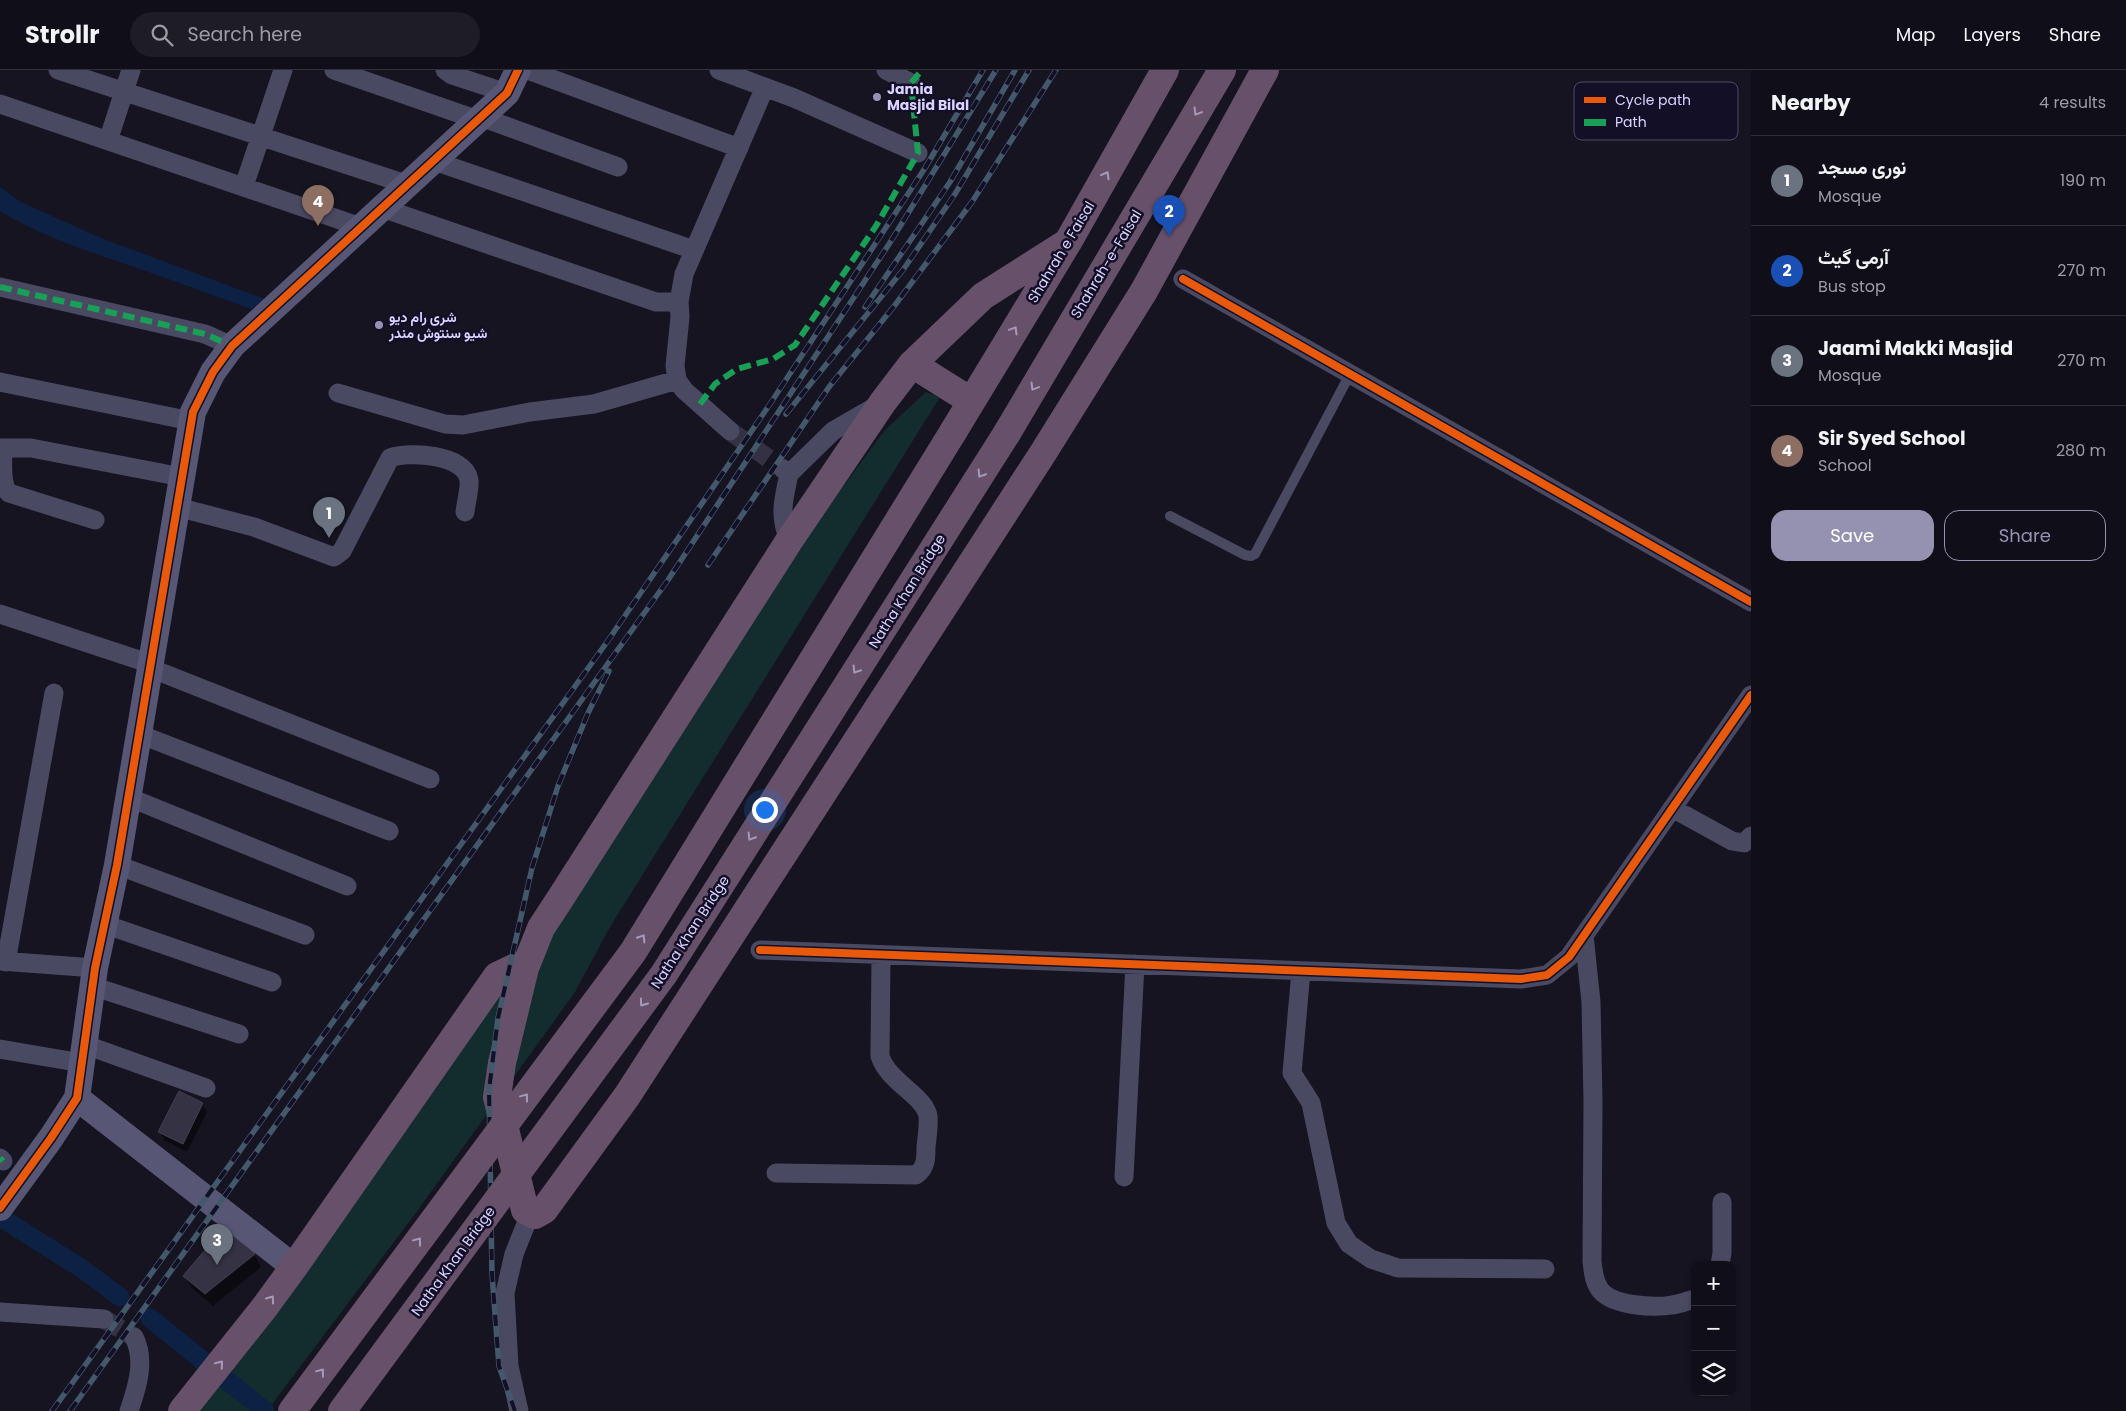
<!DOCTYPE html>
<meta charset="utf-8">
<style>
:root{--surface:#100f19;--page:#1e1d26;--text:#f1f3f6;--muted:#9c9ca2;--line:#302f38;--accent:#9591b1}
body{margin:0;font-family:Poppins,Vazirmatn,sans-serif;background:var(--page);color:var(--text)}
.controls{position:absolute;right:15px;bottom:15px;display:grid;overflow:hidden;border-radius:10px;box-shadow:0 1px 4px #0004}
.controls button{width:45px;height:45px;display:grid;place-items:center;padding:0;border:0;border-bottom:1px solid var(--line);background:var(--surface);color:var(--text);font:25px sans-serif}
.you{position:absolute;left:764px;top:739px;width:18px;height:18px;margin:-12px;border:4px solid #fff;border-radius:50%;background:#1a73e8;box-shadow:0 0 0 8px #1a73e833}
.badge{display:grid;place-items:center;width:32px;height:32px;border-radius:50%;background:var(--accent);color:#fff;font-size:16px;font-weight:700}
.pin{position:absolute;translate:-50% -41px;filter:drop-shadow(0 1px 2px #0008)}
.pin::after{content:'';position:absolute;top:26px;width:18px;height:15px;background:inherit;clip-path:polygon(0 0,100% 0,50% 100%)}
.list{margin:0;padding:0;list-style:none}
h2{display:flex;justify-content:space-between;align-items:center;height:65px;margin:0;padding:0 20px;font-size:21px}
h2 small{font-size:16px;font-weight:400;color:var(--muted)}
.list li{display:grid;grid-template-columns:32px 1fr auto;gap:15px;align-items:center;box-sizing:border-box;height:90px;padding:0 20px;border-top:1px solid var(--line)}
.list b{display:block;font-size:19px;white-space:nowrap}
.list p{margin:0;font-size:16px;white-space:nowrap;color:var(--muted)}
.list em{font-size:16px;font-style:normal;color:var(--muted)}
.actions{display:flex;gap:10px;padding:15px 20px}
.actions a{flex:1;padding:11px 0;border:1px solid var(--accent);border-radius:15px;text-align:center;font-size:18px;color:var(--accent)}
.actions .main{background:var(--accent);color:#fff}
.icon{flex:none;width:28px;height:28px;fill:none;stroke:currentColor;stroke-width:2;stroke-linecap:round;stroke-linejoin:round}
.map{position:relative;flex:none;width:1751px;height:1341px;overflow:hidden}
header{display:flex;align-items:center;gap:30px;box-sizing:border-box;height:70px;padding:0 25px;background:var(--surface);border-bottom:1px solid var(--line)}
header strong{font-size:24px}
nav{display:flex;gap:28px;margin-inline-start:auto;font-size:18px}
.search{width:350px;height:45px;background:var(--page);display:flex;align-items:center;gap:12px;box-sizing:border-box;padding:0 18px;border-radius:28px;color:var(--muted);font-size:19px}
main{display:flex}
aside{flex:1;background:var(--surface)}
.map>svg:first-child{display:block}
</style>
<header>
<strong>Strollr</strong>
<div class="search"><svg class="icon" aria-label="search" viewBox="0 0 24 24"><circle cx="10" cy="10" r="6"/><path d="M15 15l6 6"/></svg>Search here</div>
<nav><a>Map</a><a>Layers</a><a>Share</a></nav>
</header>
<main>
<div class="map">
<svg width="1751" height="1341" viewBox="0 0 1751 1341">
<rect width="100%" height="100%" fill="#161421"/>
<path fill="#132c2d" d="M926,322l14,5 -330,530 -35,65 -160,222 -148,197h-69l236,-327 168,-271 283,-383z"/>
<path fill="#0d2144" d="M0,117l21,15 80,36 164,61 -14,10c-38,-14 -76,-28 -114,-41 -47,-16 -95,-31 -137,-57z"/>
<path fill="#0007" d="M202,1034l5,8 -20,40 -23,-12 -4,-8z
M254,1184l7,13 -48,39 -21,-18 -8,-12z"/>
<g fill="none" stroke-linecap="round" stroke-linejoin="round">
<path stroke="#0d2144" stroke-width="19" d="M0,1147l81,51 39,29
M150,1248l115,93"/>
</g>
<path fill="#343243" stroke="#433f54" d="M179,1021l24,12 -20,41 -25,-12z
M226,1155l29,29 -50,40 -22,-18z"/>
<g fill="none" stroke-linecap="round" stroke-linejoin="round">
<path stroke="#333142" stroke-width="19" stroke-dasharray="19 9" stroke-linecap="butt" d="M730,361l53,38
M104,1249l30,18"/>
<path stroke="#4a4962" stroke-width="10" d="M1170,446l75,39 6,1 4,-2 95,-180"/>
<path stroke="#4a4962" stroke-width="19" d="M58,0l351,115
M334,0l144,50
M445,0l7,5 55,18
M528,0l211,78
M719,0l75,28 124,55
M886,0l25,13
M0,34l361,123
M481,47l137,50
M108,71l23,-71
M434,91l260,89
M244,116l39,-116
M382,138l274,94h23
M1183,209l568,323
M0,217l205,47 27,12
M0,312l191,39
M338,323l107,31 18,1 67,-13 64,-8 83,-24
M730,361l-46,-41 -7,-10 -2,-14 5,-49 -1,-15 5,-28 81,-187
M0,378h31l151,29
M3,378c0,15 -3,36 6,45l86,27
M783,399l6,5c-6,28 -10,40 0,67
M789,404l44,-43 45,-26
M177,437l77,20 80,30 8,-6 48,-93c19,-7 75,-4 79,22 1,9 -3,22 -4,32
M0,544l151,50
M150,598l280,111
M139,664l250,97
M128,727l219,89
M1672,738l60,33 12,2 7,-7
M117,795l188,70
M104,854l168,58
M1584,865l7,67 2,99 -1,160c1,10 2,22 9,30 13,15 53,17 71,14 8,-1 15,-4 23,-6
M760,880l761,29 26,-4 22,-18 182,-262
M0,891l95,7
M6,892l48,-269
M1301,901l-9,102 19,30 25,120 13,21 22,15 27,9 147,1
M92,916l147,48
M83,974l123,44
M0,979l82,14
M0,1088l3,3
M776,1103l140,2c10,-7 10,-16 10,-28 1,-10 3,-21 2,-31 -3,-20 -40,-34 -48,-60l1,-101
M1124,1107l11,-213
M1720,1195l2,-12v-51
M0,1242l104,7
M129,1341c8,-23 17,-51 5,-74
M519,1341l-10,-45 -4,-73 9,-39 16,-40"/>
<path stroke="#575674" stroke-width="26" d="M77,1028l217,169
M0,1138l51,-70 26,-40 18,-130 22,-103 76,-453 20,-40 19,-26 275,-253 11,-23"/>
<path stroke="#67516a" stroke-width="28" d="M912,294l59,37
M953,362l115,-190 97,-172
M1007,363l215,-363
M525,898l-23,95 -5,34 28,113 10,5 9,-5 83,-114 416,-643 101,-162 121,-221
M182,1341l82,-103 30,-41 203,-291 21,-10 7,2 16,-40 19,-29 229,-358 94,-139 29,-38 71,-68 85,-54"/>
<defs>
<path id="rail" d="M865,237l85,-125 65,-112
M786,344l117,-144 52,-76 74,-124
M708,495l121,-178 66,-82 77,-103 84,-132
M52,1341l555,-769 163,-238 155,-236 58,-98
M70,1341l598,-831 223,-339 105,-171
M515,1341l-16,-45 -7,-92 -3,-184 9,-72 34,-150 26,-82 30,-73 21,-42"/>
</defs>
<use href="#rail" stroke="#43596b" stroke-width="5.5"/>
<use href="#rail" stroke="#130f26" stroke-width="4" stroke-dasharray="11" stroke-linecap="butt"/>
<path stroke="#67516a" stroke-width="28" d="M292,1341l341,-459 320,-520
M342,1341l322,-437 343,-541"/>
<path stroke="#1a9f57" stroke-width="6" stroke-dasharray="12 6" stroke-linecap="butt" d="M0,217l205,47 27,12
M700,334l15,-20 22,-15 36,-10 22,-14 81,-119 42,-73 -7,-70 11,-13
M0,1088l3,3"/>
<defs>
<path id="cycleway" d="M1183,209l568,323
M760,880l761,29 26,-4 22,-18 182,-262
M0,1138l51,-70 26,-40 18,-130 22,-103 76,-453 20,-40 19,-26 275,-253 11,-23"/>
</defs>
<use href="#cycleway" stroke="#130f26" stroke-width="11"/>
<use href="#cycleway" stroke="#e8590c" stroke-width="8"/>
</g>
<defs><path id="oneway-chevron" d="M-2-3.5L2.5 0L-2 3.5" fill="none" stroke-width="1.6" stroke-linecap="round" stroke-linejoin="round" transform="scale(1.25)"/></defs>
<g stroke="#a699bc">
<use href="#oneway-chevron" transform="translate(1197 42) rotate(121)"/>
<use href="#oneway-chevron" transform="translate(1106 105) rotate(-61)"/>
<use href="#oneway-chevron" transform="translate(1014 260) rotate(-59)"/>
<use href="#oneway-chevron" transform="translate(1034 317) rotate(121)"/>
<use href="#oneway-chevron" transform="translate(981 404) rotate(122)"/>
<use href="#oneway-chevron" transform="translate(856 600) rotate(122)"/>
<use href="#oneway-chevron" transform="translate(751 767) rotate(122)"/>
<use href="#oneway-chevron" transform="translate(642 868) rotate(-58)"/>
<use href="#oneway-chevron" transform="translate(643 933) rotate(126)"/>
<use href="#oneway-chevron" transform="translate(525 1027) rotate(-53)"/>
<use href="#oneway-chevron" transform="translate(418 1171) rotate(-53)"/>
<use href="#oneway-chevron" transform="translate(271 1229) rotate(-54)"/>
<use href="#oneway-chevron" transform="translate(220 1294) rotate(-51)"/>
<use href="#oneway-chevron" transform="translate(321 1302) rotate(-53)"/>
</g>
<g fill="#9591b1" stroke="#130f26" stroke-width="2">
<circle cx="877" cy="27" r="5"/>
<circle cx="379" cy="255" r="5"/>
</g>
<g text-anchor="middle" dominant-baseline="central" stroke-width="5" stroke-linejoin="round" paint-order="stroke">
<g font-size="14" font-weight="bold" fill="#d9d4ff" stroke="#130f26" text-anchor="start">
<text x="887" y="19">Jamia<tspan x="887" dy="16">Masjid Bilal</tspan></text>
<text x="389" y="247">شری رام دیو<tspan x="389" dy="16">شیو سنتوش مندر</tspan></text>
</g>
<g font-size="14" fill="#d9d4ff" stroke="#130f26">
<text transform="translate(1061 182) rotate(-59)">Shahrah e Faisal</text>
<text transform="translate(1106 194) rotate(-59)">Shahrah-e-Faisal</text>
<text transform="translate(907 521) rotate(-58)">Natha Khan Bridge</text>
<text transform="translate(690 862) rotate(-57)">Natha Khan Bridge</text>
<text transform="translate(453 1191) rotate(-54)">Natha Khan Bridge</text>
</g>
</g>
<rect x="1574" y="12" width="164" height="58" rx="8" fill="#130f26" stroke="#4e4a67" stroke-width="1"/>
<rect x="1584" y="27" width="22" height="6" fill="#e8590c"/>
<rect x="1584" y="49" width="22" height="7" fill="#1a9f57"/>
<g font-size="14" fill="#d9d4ff">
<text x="1615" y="35">Cycle path</text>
<text x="1615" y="57">Path</text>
</g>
</svg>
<div class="controls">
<button>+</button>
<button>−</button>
<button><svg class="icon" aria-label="layers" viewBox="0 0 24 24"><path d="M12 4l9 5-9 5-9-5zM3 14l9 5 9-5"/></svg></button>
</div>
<div class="you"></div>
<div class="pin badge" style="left:329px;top:468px;background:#6b7280">1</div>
<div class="pin badge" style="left:1169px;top:166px;background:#1a4fb4">2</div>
<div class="pin badge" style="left:217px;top:1195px;background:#6b7280">3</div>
<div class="pin badge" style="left:318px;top:156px;background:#8d6e63">4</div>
</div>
<aside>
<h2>Nearby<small>4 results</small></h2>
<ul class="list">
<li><span class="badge" style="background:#6b7280">1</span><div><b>نوری مسجد</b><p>Mosque</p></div><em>190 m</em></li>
<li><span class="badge" style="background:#1a4fb4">2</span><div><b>آرمی گیٹ</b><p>Bus stop</p></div><em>270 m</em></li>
<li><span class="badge" style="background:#6b7280">3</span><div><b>Jaami Makki Masjid</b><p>Mosque</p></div><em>270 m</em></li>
<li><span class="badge" style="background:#8d6e63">4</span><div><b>Sir Syed School</b><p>School</p></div><em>280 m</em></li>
</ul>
<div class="actions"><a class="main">Save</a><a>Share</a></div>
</aside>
</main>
